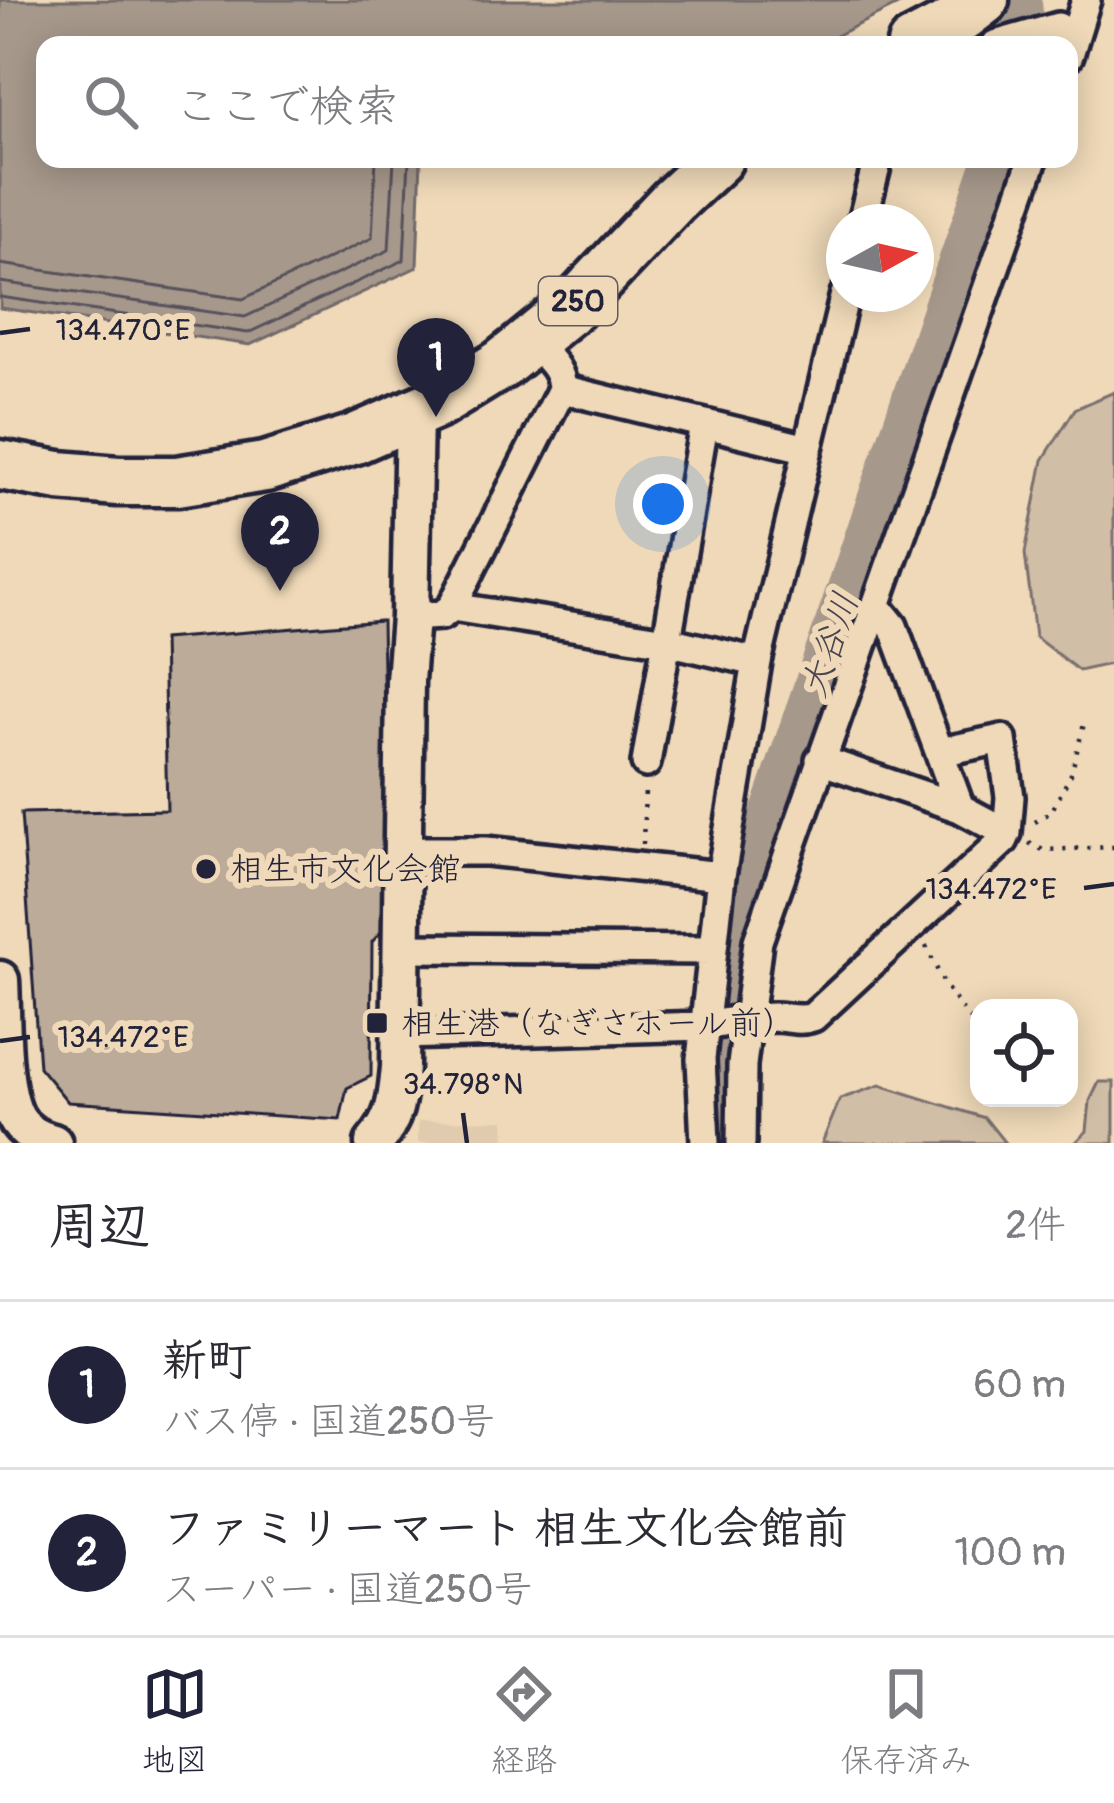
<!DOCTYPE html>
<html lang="ja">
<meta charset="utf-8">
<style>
:root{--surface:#fff;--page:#f2f2f3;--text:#2b2b33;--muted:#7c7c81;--line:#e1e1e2;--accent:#22223b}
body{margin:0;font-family:Pangolin,"Klee One",sans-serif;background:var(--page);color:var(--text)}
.controls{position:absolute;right:36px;bottom:36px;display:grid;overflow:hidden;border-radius:24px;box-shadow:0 6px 30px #0003}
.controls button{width:108px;height:108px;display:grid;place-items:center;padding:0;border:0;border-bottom:3px solid var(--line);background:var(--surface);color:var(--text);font:60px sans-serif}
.compass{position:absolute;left:826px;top:204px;width:108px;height:108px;border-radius:50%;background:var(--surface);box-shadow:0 6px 30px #0003;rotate:82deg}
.you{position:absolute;left:663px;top:504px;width:42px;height:42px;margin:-30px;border:9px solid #fff;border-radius:50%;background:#1a73e8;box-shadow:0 0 0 18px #1a73e833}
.badge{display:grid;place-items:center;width:78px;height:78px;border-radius:50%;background:var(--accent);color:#fff;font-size:39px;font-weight:700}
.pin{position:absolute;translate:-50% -99px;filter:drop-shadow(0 3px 6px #0008)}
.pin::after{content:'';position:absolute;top:63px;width:42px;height:36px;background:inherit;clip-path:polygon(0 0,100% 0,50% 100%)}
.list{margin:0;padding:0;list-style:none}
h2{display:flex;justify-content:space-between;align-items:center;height:156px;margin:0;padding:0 48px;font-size:51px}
h2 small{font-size:39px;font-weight:400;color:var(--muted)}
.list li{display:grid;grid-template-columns:78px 1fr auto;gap:36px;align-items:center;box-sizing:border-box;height:168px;padding:0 48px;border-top:3px solid var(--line)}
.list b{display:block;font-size:45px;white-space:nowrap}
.list p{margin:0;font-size:39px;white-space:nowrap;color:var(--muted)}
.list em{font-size:39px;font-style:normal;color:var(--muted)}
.icon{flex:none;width:66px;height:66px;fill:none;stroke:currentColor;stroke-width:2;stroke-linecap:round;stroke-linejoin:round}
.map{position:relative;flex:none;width:1114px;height:1143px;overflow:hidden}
.search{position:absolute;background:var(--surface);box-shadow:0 6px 30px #0003;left:36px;right:36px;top:36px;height:132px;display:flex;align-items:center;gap:30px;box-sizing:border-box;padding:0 42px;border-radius:24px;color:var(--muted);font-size:45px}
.sheet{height:492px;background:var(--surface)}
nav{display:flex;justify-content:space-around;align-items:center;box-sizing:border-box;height:168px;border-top:3px solid var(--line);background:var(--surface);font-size:33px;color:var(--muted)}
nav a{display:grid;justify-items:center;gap:6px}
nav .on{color:var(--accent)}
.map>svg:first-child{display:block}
</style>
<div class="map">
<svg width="1114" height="1143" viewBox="0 0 1114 1143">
<rect width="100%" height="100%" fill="#efd9b8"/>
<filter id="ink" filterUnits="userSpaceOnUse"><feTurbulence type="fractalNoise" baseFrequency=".00833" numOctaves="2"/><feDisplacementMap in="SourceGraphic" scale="24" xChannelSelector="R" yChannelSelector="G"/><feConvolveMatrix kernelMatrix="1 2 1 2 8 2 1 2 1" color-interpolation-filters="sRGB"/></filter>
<g filter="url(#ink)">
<path fill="#e0cbaf" d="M504,1120l1,23h-87v-22z"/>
<path fill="#d1bea6" stroke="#7a7070" stroke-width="3" d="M1114,392v271l-35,8 -44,-34 -10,-84 18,-93 32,-51z
M1099,1082h15v61h-39l12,-12 3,-30z
M880,1085l105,33 20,25h-183l18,-44z"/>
<path fill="#a6988b" stroke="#71696b" stroke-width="3" d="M0,0h908l-91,45h-772v114h376l-4,108 -167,78 -250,-37z"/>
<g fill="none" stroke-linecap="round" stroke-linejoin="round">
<path stroke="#57515b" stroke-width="3" d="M0,264l243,35 129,-61 4,-79
M0,282l245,35 144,-67 5,-91
M0,297l248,36 156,-73 5,-101"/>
<path stroke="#a6988b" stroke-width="45" d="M1014,0l6,7 -2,38
M724,1143l-2,-107 32,-167 242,-710"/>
</g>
<path fill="#bcab99" stroke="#22223b" stroke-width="3" d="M382,621l6,303 -16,18 -1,134 -24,12 -7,32 -272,-18 -29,-35 -18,-254 146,-3 -4,-171z"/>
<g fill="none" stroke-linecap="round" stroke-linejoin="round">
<defs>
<path id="minor" d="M995,45l63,-18
M1069,55l17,-55
M862,222l16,-63
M562,389l246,60
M452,607l215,34 90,21
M410,617l32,-2 10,-8 110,-218c0,-21 -17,-33 -31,-48
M940,752l62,-13 8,58 -3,36
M820,760l140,48
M646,763l58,-339
M405,851h81l235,25
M403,948l309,2
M401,1035l303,-9c23,-4 46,-8 70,-9 14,0 26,5 39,0l191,-177 3,-7 -47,-25 -67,-182 -9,-11 -11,-5
M705,1143l-4,-84 20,-183 19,-112 17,-102 88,-368
M741,1143l1,-78 16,-124 275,-782"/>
<path id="tertiary" d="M0,980c2,36 0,106 15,136 8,16 22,22 38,27
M374,1143c22,-25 23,-44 26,-76l5,-386 5,-64 4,-204"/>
<path id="trunk" d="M912,45l42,-22 30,-23
M0,465l59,11 59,5h59l88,-14 90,-28 85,-37 62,-38 73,-59 98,-104 45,-42"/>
</defs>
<use href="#minor" stroke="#22223b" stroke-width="36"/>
<use href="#tertiary" stroke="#22223b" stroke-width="45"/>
<use href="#trunk" stroke="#22223b" stroke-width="57"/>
<path stroke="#22223b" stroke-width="4.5" stroke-dasharray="3 9" stroke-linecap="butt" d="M1035,822l16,-10 20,-38 13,-50
M1029,843l14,7 71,-3
M643,844l2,-55
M926,946l18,38 22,31 13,14
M1042,1098l4,5"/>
<use href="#minor" stroke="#efd9b8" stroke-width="27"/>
<use href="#tertiary" stroke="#efd9b8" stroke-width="36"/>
<use href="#trunk" stroke="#efd9b8" stroke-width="48"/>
</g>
</g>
<path fill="none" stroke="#22223b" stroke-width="4.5" d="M0,333l30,-4M1084,888l30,-4M0,1041l30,-4M463,1113l4,30"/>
<g fill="#22223b" stroke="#efd9b8" stroke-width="4.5">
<circle cx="206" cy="869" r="12"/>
<rect x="365" y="1011" width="24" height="24" rx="6"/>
</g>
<g text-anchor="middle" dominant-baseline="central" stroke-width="12" stroke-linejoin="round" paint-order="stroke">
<rect fill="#efd9b8" stroke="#605960" stroke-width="3" x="539" y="277" width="78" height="48" rx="9"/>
<g font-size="30" font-weight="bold" fill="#22223b">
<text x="578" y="301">250</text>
</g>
<g font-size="33" fill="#22223b" stroke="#efd9b8" text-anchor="start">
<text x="230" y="869">相生市文化会館</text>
<text x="401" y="1023">相生港（なぎさホール前）</text>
</g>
<g font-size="36" font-style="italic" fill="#4a4553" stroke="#efd9b8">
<text transform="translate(830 645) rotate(-71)">大谷川</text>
</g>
</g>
<g font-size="30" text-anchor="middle" fill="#22223b" stroke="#efd9b8" stroke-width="12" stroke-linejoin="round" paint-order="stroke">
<text x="123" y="340">134.470°E</text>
<text x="991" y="899">134.472°E</text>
<text x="123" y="1047">134.472°E</text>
<text x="463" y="1094">34.798°N</text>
</g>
</svg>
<div class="controls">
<button><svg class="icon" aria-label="locate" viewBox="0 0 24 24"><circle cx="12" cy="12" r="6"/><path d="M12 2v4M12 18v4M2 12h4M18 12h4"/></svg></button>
</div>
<svg class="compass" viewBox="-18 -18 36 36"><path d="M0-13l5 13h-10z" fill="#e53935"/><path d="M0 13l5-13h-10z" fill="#7c7c81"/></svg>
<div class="you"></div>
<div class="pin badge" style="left:436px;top:417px">1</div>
<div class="pin badge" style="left:280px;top:591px">2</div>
<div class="search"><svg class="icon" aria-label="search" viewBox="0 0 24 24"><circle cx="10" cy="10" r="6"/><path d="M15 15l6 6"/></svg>ここで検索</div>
</div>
<section class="sheet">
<h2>周辺<small>2件</small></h2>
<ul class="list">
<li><span class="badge">1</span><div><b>新町</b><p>バス停 · 国道250号</p></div><em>60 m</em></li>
<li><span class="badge">2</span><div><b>ファミリーマート 相生文化会館前</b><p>スーパー · 国道250号</p></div><em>100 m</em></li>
</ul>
</section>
<nav>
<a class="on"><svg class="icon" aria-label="map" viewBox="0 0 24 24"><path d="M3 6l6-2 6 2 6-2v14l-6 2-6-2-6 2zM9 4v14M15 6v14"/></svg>地図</a>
<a><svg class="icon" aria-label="directions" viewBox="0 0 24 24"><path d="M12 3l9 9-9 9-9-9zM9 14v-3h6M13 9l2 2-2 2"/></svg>経路</a>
<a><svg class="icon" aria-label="saved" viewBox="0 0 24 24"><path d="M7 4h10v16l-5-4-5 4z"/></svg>保存済み</a>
</nav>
